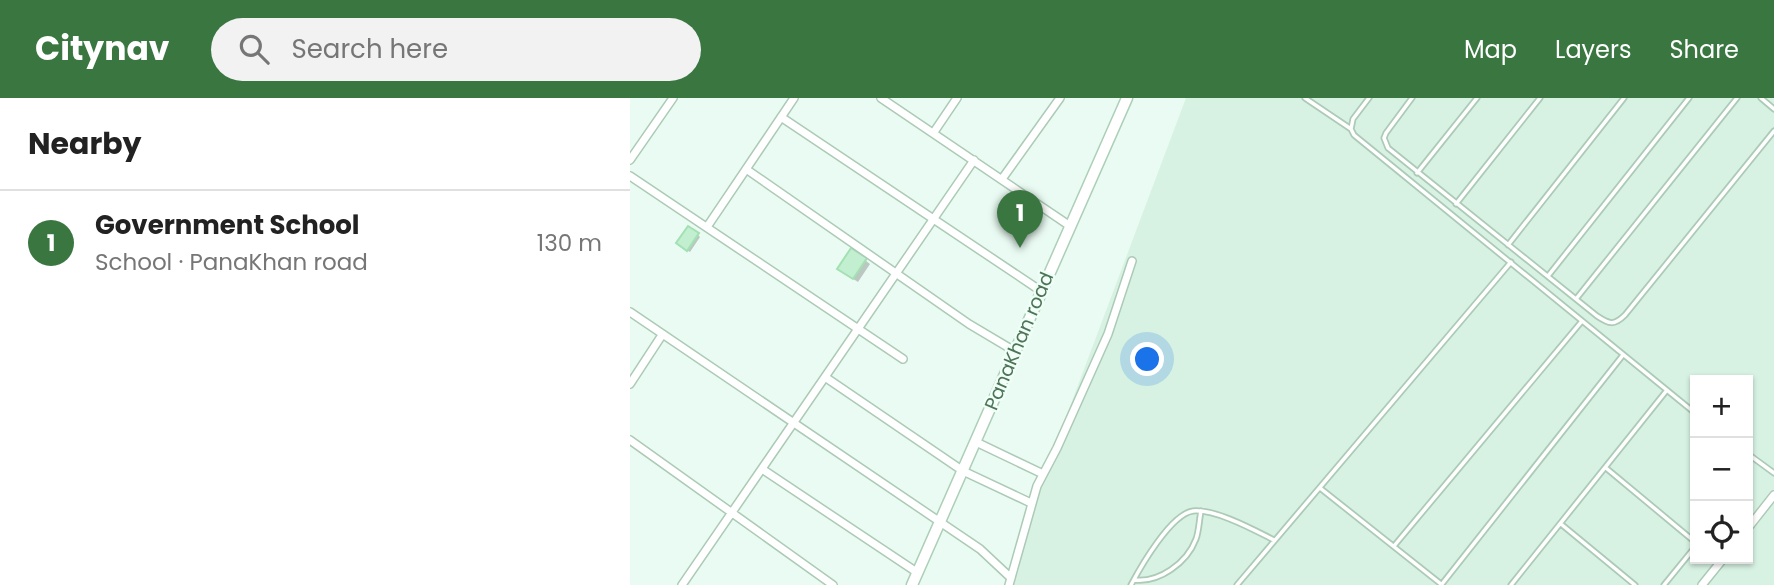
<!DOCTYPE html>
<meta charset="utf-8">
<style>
:root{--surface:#fff;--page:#f2f2f2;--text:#222;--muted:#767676;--line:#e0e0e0;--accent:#397640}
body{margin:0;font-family:Poppins,sans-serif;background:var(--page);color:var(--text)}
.controls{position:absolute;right:21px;bottom:21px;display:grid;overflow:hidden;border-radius:0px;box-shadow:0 2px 5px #0004}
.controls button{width:63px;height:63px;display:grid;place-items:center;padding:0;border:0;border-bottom:2px solid var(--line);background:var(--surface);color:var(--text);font:35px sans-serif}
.you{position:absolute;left:518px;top:262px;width:24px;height:24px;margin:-18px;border:5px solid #fff;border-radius:50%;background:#1a73e8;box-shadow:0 0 0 10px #1a73e833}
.badge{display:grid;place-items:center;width:46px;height:46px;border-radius:50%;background:var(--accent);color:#fff;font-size:23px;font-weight:700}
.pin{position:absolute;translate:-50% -58px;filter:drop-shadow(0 2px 4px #0008)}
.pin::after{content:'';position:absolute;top:37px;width:24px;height:21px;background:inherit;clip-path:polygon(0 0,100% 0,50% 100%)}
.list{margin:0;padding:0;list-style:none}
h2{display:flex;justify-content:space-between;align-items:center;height:91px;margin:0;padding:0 28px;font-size:30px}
h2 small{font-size:23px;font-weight:400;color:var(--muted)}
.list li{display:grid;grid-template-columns:46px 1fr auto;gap:21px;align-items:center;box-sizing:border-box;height:105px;padding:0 28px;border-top:2px solid var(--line)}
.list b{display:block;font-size:26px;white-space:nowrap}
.list p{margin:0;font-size:23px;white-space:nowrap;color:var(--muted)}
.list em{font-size:23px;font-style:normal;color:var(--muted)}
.icon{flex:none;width:38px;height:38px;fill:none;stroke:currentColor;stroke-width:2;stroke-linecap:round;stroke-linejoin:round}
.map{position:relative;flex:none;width:1144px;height:487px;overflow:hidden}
header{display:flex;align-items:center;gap:42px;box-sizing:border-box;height:98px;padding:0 35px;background:var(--accent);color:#fff}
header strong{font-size:33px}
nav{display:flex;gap:38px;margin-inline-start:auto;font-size:24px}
.search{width:490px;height:63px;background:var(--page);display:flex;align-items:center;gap:18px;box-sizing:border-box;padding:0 24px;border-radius:38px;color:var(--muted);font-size:26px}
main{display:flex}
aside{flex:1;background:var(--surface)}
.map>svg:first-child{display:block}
</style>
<header>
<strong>Citynav</strong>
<div class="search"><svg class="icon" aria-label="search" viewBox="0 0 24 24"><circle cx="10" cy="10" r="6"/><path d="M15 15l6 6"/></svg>Search here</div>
<nav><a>Map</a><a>Layers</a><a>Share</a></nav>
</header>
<main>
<aside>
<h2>Nearby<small></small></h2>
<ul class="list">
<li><span class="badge">1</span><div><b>Government School</b><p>School · PanaKhan road</p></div><em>130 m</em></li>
</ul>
</aside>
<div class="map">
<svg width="1144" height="487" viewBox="0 0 1144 487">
<rect width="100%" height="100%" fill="#e9fbf2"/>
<path fill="#d7f2e3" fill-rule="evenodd" d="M556,0h588v487h-766l43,-128zM1065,282h53v179h-53z"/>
<path fill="#0003" d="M67,136l3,3 -10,15 -10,-6z
M222,152l18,14 -12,18 -14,-9z"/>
<path fill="#c2efcf" stroke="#a3e0b3" stroke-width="2" d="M58,128l11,7 -12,18 -11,-8z
M221,150l16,10 -14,21 -16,-10z"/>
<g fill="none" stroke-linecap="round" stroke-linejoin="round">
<defs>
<path id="lane" d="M675,0l46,31
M739,0l-16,21 -2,10 3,6 341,278
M782,0l-26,35 -2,5 4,10 209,168c12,8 17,10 28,-1l149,-184
M1131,0l13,11
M787,75l60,-75
M826,106l84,-106
M878,147l116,-147
M918,178l141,-178
M946,201l161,-201
M1118,356l26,19
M976,370l89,74
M690,390l121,96
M931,426l74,61
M764,448l188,-225
M504,482c25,3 53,-17 62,-41 3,-8 3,-18 5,-28
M812,486l181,-229
M501,487c10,-19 40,-71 62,-74 23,-2 61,19 81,29
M607,487l274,-323
M881,487l156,-195
M1034,487l31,-38"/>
<path id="street" d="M251,0l189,128
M151,19l260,174
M304,34l23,-34
M0,62l43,-62
M116,71l223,155 47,28
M0,78l273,183
M372,81l58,-81
M77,129l87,-129
M0,214l350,237 31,29
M195,279l138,94 68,32
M0,286l32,-49
M0,342l203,145
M346,344l67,32
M132,371l156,104
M1118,430l26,-33
M52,487l292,-425
M379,487l28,-99 20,-38 51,-114 24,-73
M1072,487l21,-26"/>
<path id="secondary" d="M282,487l215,-487"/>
</defs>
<use href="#lane" stroke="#accab6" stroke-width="7"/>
<use href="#street" stroke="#accab6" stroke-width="10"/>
<use href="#secondary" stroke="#adcfb8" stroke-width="13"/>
<use href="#lane" stroke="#fff" stroke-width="3.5"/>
<use href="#street" stroke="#fff" stroke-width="7"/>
<use href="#secondary" stroke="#fff" stroke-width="10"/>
</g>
<g text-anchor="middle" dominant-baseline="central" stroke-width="5" stroke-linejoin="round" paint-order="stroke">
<g font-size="19" fill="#4e7457" stroke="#effef6">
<text transform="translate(389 243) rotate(-67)">PanaKhan road</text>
</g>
</g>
</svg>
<div class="controls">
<button>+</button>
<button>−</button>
<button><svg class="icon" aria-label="locate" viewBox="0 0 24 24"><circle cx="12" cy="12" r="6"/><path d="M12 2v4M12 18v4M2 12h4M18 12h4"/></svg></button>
</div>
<div class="you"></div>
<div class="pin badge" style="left:390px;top:150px">1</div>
</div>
</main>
